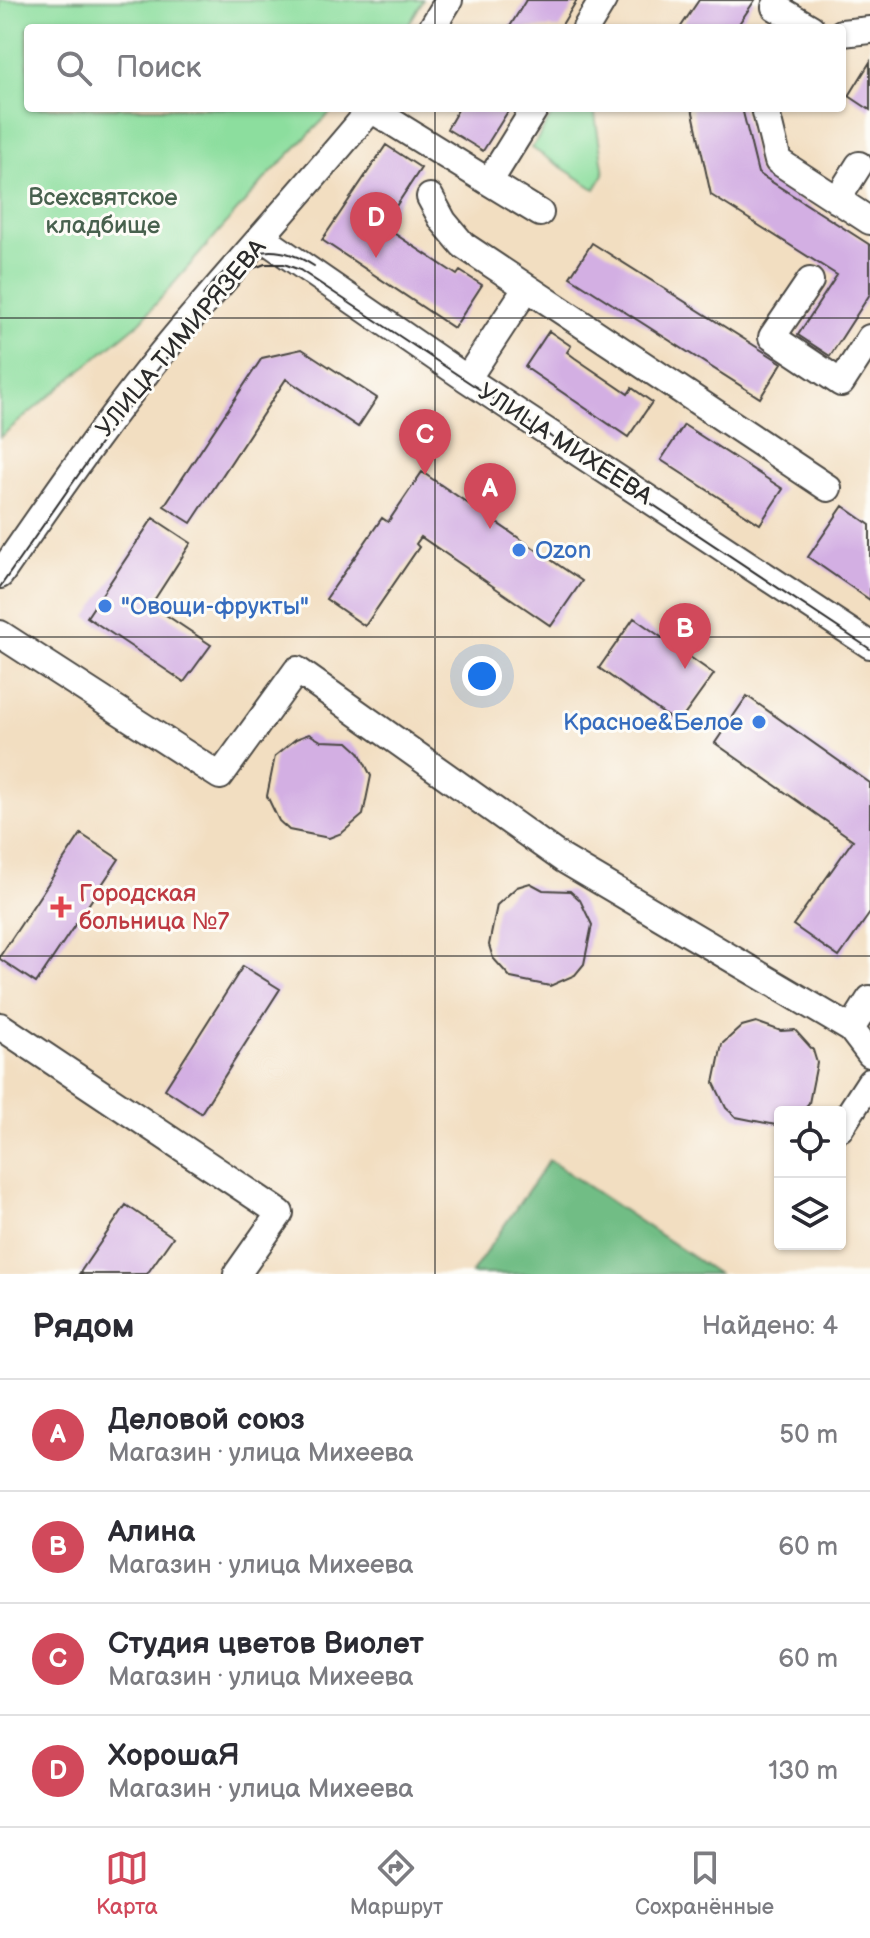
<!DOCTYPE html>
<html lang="ru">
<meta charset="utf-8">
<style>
:root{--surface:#fff;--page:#f7f7f7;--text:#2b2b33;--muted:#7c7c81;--line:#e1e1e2;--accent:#d1495b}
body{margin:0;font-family:"Balsamiq Sans",sans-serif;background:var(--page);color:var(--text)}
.controls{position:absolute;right:24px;bottom:24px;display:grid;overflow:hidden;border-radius:8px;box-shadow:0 2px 6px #0004}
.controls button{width:72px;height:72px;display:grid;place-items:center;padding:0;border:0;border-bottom:2px solid var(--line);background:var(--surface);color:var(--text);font:40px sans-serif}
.you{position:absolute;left:482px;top:676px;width:28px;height:28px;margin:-20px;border:6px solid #fff;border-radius:50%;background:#1a73e8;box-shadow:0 0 0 12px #1a73e833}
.badge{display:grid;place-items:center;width:52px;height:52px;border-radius:50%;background:var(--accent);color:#fff;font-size:26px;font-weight:700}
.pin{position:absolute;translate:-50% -66px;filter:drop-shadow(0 2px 4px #0008)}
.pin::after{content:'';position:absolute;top:42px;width:28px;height:24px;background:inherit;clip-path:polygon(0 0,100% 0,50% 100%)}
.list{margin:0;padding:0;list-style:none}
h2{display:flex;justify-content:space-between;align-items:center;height:104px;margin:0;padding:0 32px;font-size:34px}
h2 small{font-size:26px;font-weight:400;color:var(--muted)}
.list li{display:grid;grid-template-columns:52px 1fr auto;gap:24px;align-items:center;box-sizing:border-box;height:112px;padding:0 32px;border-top:2px solid var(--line)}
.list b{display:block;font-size:30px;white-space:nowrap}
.list p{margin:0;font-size:26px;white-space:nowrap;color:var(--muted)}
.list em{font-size:26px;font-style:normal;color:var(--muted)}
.icon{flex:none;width:44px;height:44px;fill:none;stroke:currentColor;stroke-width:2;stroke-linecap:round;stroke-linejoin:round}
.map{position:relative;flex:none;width:870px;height:1274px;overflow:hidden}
.search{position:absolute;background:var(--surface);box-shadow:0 2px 6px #0004;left:24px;right:24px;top:24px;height:88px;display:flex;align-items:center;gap:20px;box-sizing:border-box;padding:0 28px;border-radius:8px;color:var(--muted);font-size:30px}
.sheet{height:552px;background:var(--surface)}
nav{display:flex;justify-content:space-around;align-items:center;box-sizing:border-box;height:112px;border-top:2px solid var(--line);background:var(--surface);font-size:22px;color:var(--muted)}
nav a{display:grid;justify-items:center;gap:4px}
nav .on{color:var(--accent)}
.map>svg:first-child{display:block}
</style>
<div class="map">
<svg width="870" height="1274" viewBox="0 0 870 1274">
<rect width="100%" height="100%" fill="#fdfcf7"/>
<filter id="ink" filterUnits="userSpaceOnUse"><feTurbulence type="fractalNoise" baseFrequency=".0125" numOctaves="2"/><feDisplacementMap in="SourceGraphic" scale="16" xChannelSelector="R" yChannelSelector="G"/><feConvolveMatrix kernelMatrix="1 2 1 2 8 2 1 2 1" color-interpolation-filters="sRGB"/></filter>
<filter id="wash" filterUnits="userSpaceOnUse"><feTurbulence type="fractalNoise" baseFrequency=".006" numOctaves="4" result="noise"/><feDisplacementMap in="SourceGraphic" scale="32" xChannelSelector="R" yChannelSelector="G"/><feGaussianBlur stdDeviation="1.8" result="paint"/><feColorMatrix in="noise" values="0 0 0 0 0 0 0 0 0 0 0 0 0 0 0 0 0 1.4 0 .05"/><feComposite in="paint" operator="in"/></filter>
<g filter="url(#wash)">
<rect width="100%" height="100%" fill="#f2dec1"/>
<path fill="#8cde9e" stroke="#5c8464" stroke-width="2" d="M0,0h423l-16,28h-379v80h307l-71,72 -123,141 -141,116z
M556,108h38l10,66 -9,15 -63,-41z"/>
<path fill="#71bd85" stroke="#4e7458" stroke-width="2" d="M549,1160l169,114h-247z"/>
<g id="blocks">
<path fill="#d3afe3" d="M526,0h51l-17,28h-51z
M699,0h56l-19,28h-56z
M870,62v48l-21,-14z
M459,108h51l-27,43 -36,-22z
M692,108h50l16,65 112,72v49l-40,62 -32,-21 39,-60 -126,-80z
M386,145l35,23 -38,58 74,49 3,-4 22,14 -28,43 -132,-88z
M592,243l190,120 -22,35 -190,-121z
M549,331l22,15 -4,6 8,6 53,36 4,-6 20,14 -24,35 -103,-70z
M302,349l75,49 -19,29 -72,-48 -95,144 -27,-17 98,-148z
M684,425l99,64 -23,35 -99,-64z
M422,472l160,109 -31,45 -130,-89 -5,7 3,3 -54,79 -39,-27 56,-81 6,4z
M843,506l27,19v75l-62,-43z
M153,518l38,25 -40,62 60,40 -27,37 -97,-65z
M634,618l80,56 -36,50 -79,-56z
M747,696l123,87v130l-31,44 -46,-32 60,-85 -138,-97z
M309,734l12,7 27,1 11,10 12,24 -8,39 -21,18 -13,5 -40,-8 -10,-9 -12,-25 8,-40 21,-17z
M81,834l38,25 -83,124 -36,-24v-3z
M530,883l13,7 27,1 10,9 12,25 -8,39 -9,11 -25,11 -39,-8 -18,-20 -4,-13 8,-40 20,-18z
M243,966l37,23 -79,124 -36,-24z
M756,1022l25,9 14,-1 18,20 4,13 -8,40 -8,9h-21v11l-4,2 -40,-8 -10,-9 -12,-25 8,-39 20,-18z
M126,1205l47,32 -26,37h-68z"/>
</g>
</g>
<g filter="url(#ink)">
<use href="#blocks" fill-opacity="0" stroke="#494642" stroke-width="2"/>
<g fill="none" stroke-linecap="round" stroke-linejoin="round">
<defs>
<path id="minor" d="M775,7l36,21
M432,28l17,-28
M586,28l17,-28
M842,33l28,-3
M765,108l13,53 92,60
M371,109l118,73 46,-74
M489,182l51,31
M430,197l13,24 20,24 365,243
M837,200l22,-35
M264,239l203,140 403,266
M810,281l-38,56 69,46 29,-45
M467,379l59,-90
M0,575c62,-90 125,-181 197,-264 58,-68 118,-134 175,-203
M0,634l220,142 77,-106 266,189 288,170 19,-30
M0,1026l280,187 -43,61
M851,1029l19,25
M840,1128l30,-46"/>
</defs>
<use href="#minor" stroke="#494642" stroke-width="30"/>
<use href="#minor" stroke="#fff" stroke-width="26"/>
<path stroke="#2b2b2b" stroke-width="2" d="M203,295c31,-40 64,-60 111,-29
M0,587l109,-156 113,-143 16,-14 27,-10h19l16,6 570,379"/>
</g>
</g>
<path fill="none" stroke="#2b2b2b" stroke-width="2" stroke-opacity="0.55" d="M435,0v28M435,108v1166M0,318h870M0,637h870M0,956h870"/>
<g fill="#3f7fe0" stroke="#fdfcf7" stroke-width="3">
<circle cx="519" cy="550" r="8"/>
<circle cx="105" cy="606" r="8"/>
<circle cx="759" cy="722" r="8"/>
</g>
<path fill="#e0444e" stroke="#fdfcf7" stroke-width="3" d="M57 895h8v8h8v8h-8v8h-8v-8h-8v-8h8z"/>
<g text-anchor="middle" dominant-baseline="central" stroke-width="6" stroke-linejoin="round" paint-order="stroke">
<g font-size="24" fill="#48614e" stroke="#fdfcf7">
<text x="103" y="197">Всехсвятское<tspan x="103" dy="28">кладбище</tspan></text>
</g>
<g font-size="24" fill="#2b2b2b" stroke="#fdfcf7">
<text transform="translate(181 338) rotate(-50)">УЛИЦА ТИМИРЯЗЕВА</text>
<text transform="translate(565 444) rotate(33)">УЛИЦА МИХЕЕВА</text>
</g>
<g font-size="24" fill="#366cbe" stroke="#fdfcf7" text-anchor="start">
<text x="535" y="550">Ozon</text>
<text x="121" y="606">"Овощи-фрукты"</text>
<text x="743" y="722" text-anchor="end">Красное&amp;Белое</text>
</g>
<g font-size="24" fill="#be3a42" stroke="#fdfcf7" text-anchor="start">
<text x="79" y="893">Городская<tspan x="79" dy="28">больница №7</tspan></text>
</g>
</g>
</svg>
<div class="controls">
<button><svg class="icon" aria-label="locate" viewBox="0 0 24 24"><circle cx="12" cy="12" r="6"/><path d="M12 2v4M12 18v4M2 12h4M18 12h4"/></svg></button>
<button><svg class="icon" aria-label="layers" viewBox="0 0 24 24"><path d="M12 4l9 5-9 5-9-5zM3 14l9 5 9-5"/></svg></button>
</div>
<div class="you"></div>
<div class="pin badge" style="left:490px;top:529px">A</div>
<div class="pin badge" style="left:685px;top:669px">B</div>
<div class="pin badge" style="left:425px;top:475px">C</div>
<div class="pin badge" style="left:376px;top:258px">D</div>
<div class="search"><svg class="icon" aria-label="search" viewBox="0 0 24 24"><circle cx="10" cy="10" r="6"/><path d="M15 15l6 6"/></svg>Поиск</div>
</div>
<section class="sheet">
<h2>Рядом<small>Найдено: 4</small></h2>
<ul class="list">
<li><span class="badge">A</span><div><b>Деловой союз</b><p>Магазин · улица Михеева</p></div><em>50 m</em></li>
<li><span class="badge">B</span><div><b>Алина</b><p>Магазин · улица Михеева</p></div><em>60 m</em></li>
<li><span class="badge">C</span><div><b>Студия цветов Виолет</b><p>Магазин · улица Михеева</p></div><em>60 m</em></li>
<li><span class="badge">D</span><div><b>ХорошаЯ</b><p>Магазин · улица Михеева</p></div><em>130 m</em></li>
</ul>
</section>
<nav>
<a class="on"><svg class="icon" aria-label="map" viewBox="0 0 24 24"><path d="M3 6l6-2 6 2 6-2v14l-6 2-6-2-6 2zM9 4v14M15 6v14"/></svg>Карта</a>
<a><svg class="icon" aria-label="directions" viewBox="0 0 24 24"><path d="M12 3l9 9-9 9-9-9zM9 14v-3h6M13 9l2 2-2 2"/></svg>Маршрут</a>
<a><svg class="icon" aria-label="saved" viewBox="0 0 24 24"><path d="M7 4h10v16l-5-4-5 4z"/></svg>Сохранённые</a>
</nav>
